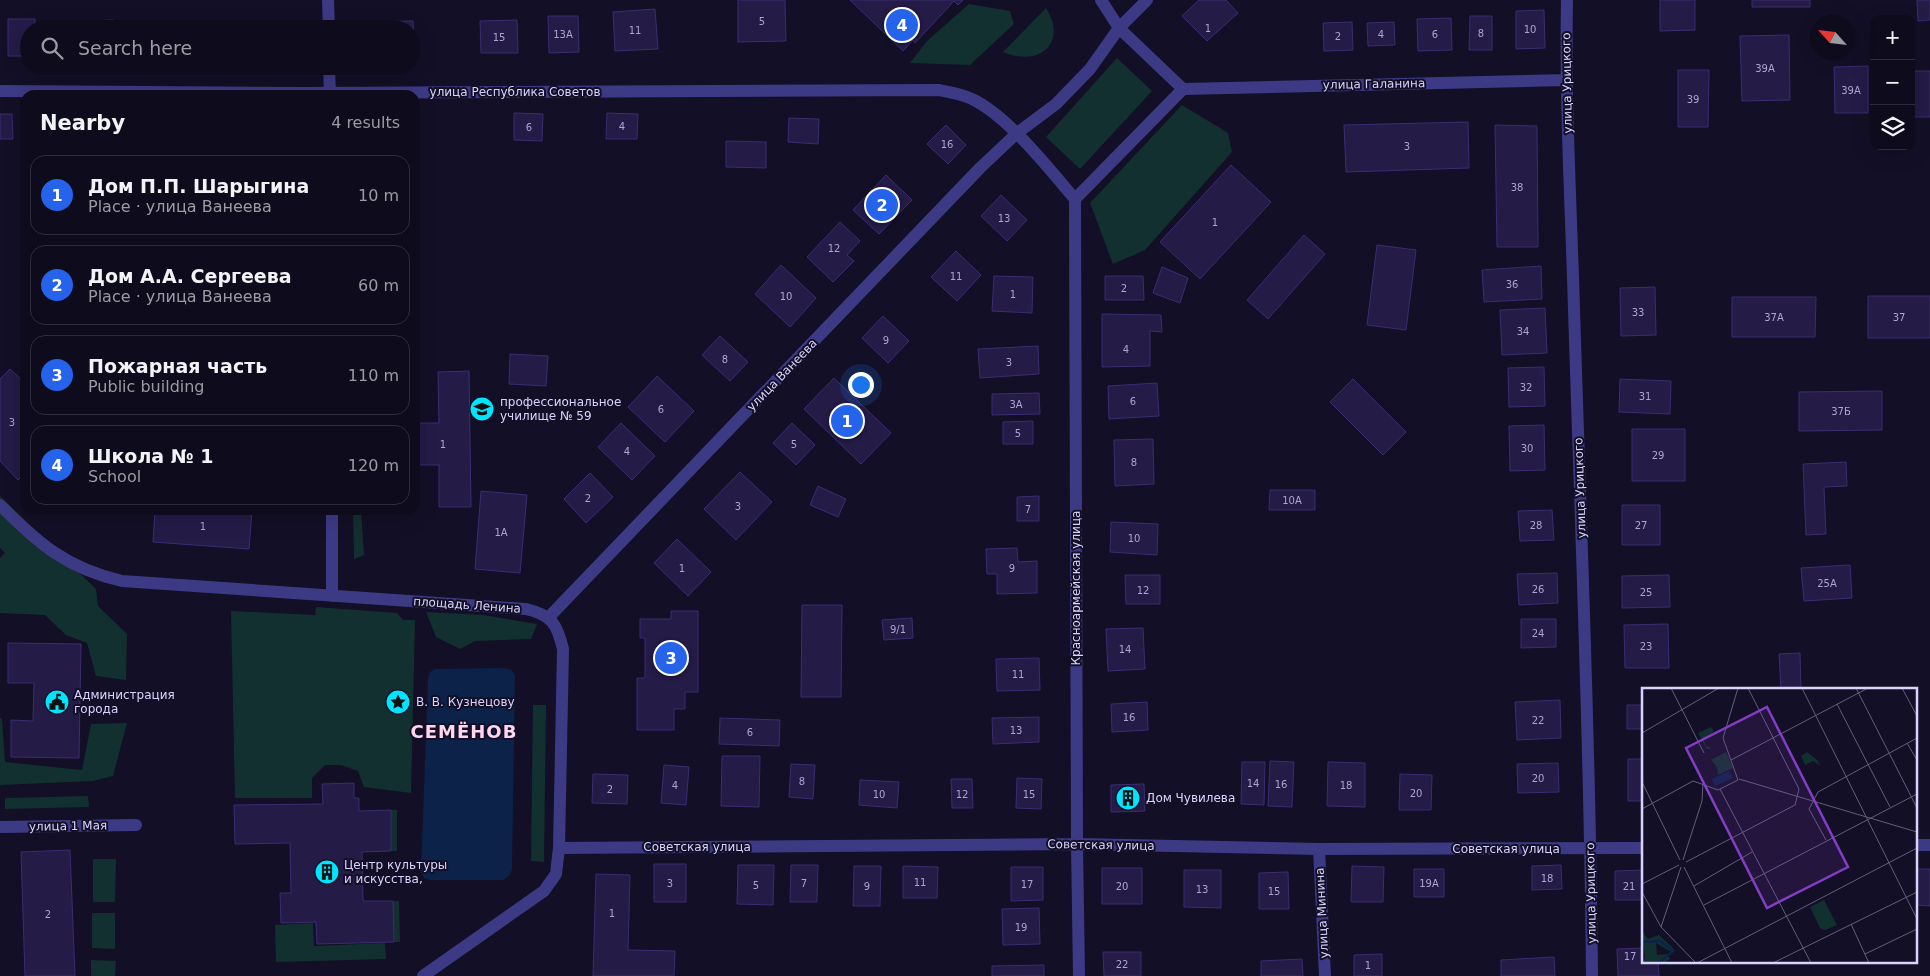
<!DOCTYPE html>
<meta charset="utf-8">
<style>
:root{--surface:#0e0b1c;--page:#1c1929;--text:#f1f3f6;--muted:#9b9ba3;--line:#2e2b3b;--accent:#2563eb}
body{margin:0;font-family:"DejaVu Sans",sans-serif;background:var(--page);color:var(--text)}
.controls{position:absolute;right:15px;top:15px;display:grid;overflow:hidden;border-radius:10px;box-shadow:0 5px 20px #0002}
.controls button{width:45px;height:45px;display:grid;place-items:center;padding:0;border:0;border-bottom:1px solid var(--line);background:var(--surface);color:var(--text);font:25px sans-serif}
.compass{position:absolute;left:1810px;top:15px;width:45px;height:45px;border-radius:50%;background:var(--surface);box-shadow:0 5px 20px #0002;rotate:297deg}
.you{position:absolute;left:860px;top:384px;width:18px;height:18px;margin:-12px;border:4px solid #fff;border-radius:50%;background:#1a73e8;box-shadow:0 0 0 8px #1a73e833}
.badge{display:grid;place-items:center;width:32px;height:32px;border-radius:50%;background:var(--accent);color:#fff;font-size:16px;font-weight:700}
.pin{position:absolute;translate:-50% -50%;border:2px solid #fff;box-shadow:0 1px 5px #0006}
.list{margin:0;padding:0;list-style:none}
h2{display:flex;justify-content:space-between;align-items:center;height:65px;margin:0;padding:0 20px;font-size:21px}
h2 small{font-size:16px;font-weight:400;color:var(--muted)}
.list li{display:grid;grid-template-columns:32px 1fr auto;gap:15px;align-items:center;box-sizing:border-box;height:80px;margin:0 10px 10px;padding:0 10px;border:1px solid var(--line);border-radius:15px}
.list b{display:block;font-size:19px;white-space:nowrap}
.list p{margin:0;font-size:16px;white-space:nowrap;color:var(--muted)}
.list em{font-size:16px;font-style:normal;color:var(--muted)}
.icon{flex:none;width:28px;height:28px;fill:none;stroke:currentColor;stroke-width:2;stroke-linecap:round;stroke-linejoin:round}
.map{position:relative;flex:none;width:1930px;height:976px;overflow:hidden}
.search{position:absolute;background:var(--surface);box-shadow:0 5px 20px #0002;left:20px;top:20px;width:400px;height:55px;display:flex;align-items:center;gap:12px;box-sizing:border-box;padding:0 18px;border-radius:28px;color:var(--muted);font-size:19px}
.panel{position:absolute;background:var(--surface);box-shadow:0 5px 20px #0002;left:20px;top:90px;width:400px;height:425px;border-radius:15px}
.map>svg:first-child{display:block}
</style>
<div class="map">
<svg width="1930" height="976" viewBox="0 0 1930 976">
<rect width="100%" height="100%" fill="#130f26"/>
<path fill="#12302f" d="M969,4l41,7 4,13 -44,41 -60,-2 17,-22z
M1046,8c22,34 -6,60 -43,44z
M1117,58l35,33 -72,78 -34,-32z
M1182,105l46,28 4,19 -87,98 -32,14 -23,-61z
M0,496l96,93 2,17 29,28 -1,46 -30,-4 -9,-33 -21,-8 -21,-20 -45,-2v-55l5,-5 -5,-5z
M353,510h8l3,45 -10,4z
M316,607l81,6 6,7h12l-4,173 -47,-6 -6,-16 -17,-6h-16l-13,13v20h-77l-4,-187 84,4z
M426,612l57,3 54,9 -6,15 -56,2 -15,8 -24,-12z
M533,705h13l-2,157 -13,-1z
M0,718l2,1 3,43 77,8 9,-46 36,-1 -14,53 -20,5 -93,4z
M88,796l1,11 -84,2v-11z
M391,810h6v41h-6z
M93,859h23l-1,43h-22z
M393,901h6l1,41h-6z
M92,913h23v36l-23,-1z
M313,923l1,23 71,-3 1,16 -110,3 -1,-37z
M91,960l25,1 -1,15h-24z"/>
<path fill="#0c2248" d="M505,668l6,2 4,5 -3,195 -3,6 -6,4h-73l-6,-2 -3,-6 7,-194 2,-6 5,-3z"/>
<path fill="#241b47" stroke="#3b2d73" d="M738,0h47l1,41 -48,1z
M850,0h113l-5,5 -4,-4 -39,42 -2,-3 -10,11z
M1199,0h27l12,13 -31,28 -25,-25z
M1660,0h35v30l-35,1z
M1752,0h58v7h-58z
M1917,0h13v20l-12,1z
M655,9l3,40 -43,2 -2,-39z
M1544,10l1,38 -29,1v-38z
M548,16h30l1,36 -30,1z
M1470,16h22v34h-23z
M1451,18l1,32 -34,1 -1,-32z
M8,19h27v10h-6v27h-21z
M113,20l1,9h-52v-7z
M517,20l1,33h-37l-1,-32z
M413,21l1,33h-3v-25h-56v-7z
M1352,22l1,28 -29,1 -1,-28z
M1394,22l1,23 -27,1 -1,-23z
M294,23v6h-53v-3z
M1789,35l1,65 -48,1 -2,-65z
M1868,66v47h-33l-1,-46z
M1678,70h31l-1,57h-30z
M1911,71h19v46h-19z
M514,113l29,1 -1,27 -28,-1z
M607,113l31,1 -1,25h-31z
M0,114h12l1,25h-13z
M789,118l30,1 -1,25 -30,-2z
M1468,122l1,46 -123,4 -2,-47z
M946,125l20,20 -18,19 -21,-20z
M1495,125l42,1 1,121h-41z
M726,141l40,1v26l-40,-1z
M1231,165l40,37 -71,77 -40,-37z
M886,175l26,25 -33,34 -26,-24z
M1001,195l26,25 -20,21 -26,-25z
M840,222l20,19 -13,14 7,6 -21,21 -26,-25z
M1304,235l21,19 -57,65 -21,-19z
M1377,245l39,5 -10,80 -39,-5z
M956,251l25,24 -24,26 -26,-24z
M781,265l35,33 -26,29 -35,-33z
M1541,266l1,33 -58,3 -2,-32z
M1162,267l26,11 -8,25 -27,-10z
M994,276l39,1 -1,36 -40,-2z
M1105,276h38l1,24h-39z
M1655,287l1,48 -35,1 -1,-48z
M1868,296h62v42h-62z
M1732,297h84l-1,40h-83z
M1545,308l2,45 -45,2 -2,-45z
M1102,314l59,1 1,17 -12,-1v35l-48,1z
M883,316l26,25 -21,22 -26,-25z
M720,336l28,26 -18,19 -28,-26z
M1038,346l1,28 -59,4 -2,-29z
M510,354l38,2 -2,30 -37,-2z
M1544,367l1,39 -36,1 -1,-39z
M10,369l15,14v90l-7,7 -18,-19v-82z
M469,371l2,136h-32v-42h-24v-42h24l-1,-51z
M657,376l37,35 -29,31 -37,-35z
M834,378l57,55 -30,31 -57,-55z
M1353,379l53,53 -23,23 -53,-53z
M1620,379l51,2 -1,33 -51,-2z
M1157,383l2,33 -50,3 -1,-33z
M1882,391v39l-83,1v-39z
M1039,393l1,21 -48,1v-21z
M1033,421v23h-30v-22z
M621,423l34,33 -23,24 -34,-33z
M792,423l23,22 -19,20 -23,-22z
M1544,425l1,45 -35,1 -1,-45z
M1632,429h53v52h-53z
M1153,439l1,45 -39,2 -1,-46z
M1846,462l1,24 -23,1 2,47 -20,1 -3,-71z
M740,472l32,30 -36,38 -32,-31z
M590,473l23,24 -27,26 -22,-24z
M818,486l28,13 -8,18 -28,-12z
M1270,490h45v20h-46z
M481,491l46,4 -7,78 -45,-4z
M1039,496v25h-22v-24z
M1622,505h38v40h-38z
M62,510h60v1l-58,1z
M155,510h97l-3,39 -96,-7z
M1552,510l2,30 -34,1 -2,-30z
M1111,522l47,2 -1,31 -47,-3z
M677,539l34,33 -23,24 -34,-33z
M1017,548l1,14 19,-1v32l-40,1v-20h-10l-1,-25z
M1850,565l2,33 -48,3 -3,-33z
M1557,573l1,30 -39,2 -2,-31z
M1125,575h35v29h-34z
M1669,575l1,32 -48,1v-32z
M802,605h40l-1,92h-40z
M671,611h27v81h-13v17h-11v21h-37v-52h8v-40h-5v-19h31z
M912,618l1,20 -29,2 -2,-20z
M1521,619h35v28l-35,1z
M1668,624l1,44h-44l-1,-43z
M1143,628l2,41 -37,2 -2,-42z
M8,643l73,1 -2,114 -68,-1v-37l22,1 1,-38h-26z
M1800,653l1,37h-20l-2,-36z
M1039,658l1,32 -43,1 -1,-32z
M1560,700l1,38 -44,2 -2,-38z
M1147,702l1,28 -36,2 -1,-28z
M1627,705h17v24h-17z
M1039,717v25l-46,2 -1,-26z
M720,718l60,2 -1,26 -60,-2z
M722,756h38l-1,51 -38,-1z
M1628,759h16v42h-16z
M1270,761l24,1 -2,45 -24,-1z
M1242,762h23l-1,43 -23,-1z
M1328,762l37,1v44l-38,-1z
M1558,763l1,29 -41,1 -1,-29z
M791,764l24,1 -2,34 -24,-2z
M664,765l25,2 -3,38 -25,-2z
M593,774l35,1 -1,29 -35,-1z
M1400,774l32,1 -1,35h-32z
M1017,778l25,1 -1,30 -25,-1z
M951,779h21l1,29h-21z
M860,780l39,2 -2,26 -38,-3z
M354,783v15h5v13l32,-1v41l-29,1 1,49h30l1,41 -77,2 -1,-22 -35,1 -1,-30h11l-1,-50 -55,1 -1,-39 89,-1 -1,-20z
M1144,784l1,27 -34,1v-27z
M70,850l5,126h-50l-4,-124z
M654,864h32v38h-32z
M738,865h36l-1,40 -36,-1z
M791,865h27l-1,37h-27z
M1561,865l1,24 -30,1v-24z
M854,866h27l-1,40h-27z
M903,866l35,1 -1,31h-34z
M1352,866l32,1 -1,35h-32z
M1011,867h32v33l-32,1z
M1102,868h40v36h-40z
M1414,869h30v28h-30z
M1916,869h14v37l-14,-1z
M1184,870h37v38l-37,-1z
M1644,870v30h-29v-29z
M1288,872l1,37h-30v-36z
M596,874l34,1 -2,75 47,1 -1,25h-81z
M1039,908l1,36 -37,1 -1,-36z
M1644,948v14h14l1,14h-41l-1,-27z
M1103,952h38v24h-37z
M1382,954v22h-28v-21z
M1554,957l1,19h-54v-16z
M1302,959l1,17h-42v-15z
M1044,965v11h-52v-10z"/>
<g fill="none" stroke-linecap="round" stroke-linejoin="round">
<path stroke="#3d3a85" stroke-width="12" d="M328,0l1,29
M1101,0l18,28 64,61
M1567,0c-2,103 4,206 7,309 7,222 16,445 18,667
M329,66l1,29
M1183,89l383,-9
M0,91l304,2 635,-3c11,2 23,4 33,9 36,17 77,70 103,100
M1075,199l2,645 2,132
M1075,199l108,-110
M0,505c39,39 66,63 122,76l404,28c26,6 31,15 37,40l-4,199 -3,26 -12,17 -121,85
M332,510v86
M549,617l431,-449 36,-34 40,-30 34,-35 29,-41 28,-28
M0,827l136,-2
M1916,845h14
M559,848l518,-4 242,5 325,-1
M1319,849l6,127"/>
</g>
<defs>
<symbol id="university-disc" viewBox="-11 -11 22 22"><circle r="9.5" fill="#00e5ff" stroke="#130f26"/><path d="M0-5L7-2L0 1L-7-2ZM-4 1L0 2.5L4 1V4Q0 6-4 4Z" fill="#111"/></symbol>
<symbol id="civic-disc" viewBox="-11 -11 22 22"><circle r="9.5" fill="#00e5ff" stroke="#130f26"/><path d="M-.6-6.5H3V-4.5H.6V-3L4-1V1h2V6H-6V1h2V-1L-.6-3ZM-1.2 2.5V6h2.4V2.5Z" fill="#111"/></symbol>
<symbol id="sight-disc" viewBox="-11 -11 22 22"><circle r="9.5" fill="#00e5ff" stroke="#130f26"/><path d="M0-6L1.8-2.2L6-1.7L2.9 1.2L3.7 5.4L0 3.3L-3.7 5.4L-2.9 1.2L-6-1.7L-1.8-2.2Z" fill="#111"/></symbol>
<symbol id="building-disc" viewBox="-11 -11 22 22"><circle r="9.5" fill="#00e5ff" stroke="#130f26"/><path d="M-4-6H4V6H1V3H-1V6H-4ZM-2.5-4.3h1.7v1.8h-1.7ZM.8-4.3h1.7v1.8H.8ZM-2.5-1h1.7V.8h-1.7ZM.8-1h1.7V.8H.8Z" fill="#111"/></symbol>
</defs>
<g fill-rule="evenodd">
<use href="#university-disc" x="468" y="395" width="28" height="28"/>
<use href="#civic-disc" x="43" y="688" width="28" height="28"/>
<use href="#sight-disc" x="384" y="688" width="28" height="28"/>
<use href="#building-disc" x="1114" y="784" width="28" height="28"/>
<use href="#building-disc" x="313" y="858" width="28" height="28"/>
</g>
<g text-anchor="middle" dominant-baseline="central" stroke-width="4" stroke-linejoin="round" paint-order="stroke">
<g font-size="10" fill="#aca6d1">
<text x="762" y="21">5</text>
<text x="1208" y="28">1</text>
<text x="1530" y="29">10</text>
<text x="635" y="30">11</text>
<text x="1481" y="33">8</text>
<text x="563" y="34">13А</text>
<text x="1381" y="34">4</text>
<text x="1435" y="34">6</text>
<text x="1338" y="36">2</text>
<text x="499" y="37">15</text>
<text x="1765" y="68">39А</text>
<text x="1851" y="90">39А</text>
<text x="1693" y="99">39</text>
<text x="622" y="126">4</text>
<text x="529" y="127">6</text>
<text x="947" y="144">16</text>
<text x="1407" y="146">3</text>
<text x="1517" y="187">38</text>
<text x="1004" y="218">13</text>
<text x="1215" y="222">1</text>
<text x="834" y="248">12</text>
<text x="956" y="276">11</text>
<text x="1512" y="284">36</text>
<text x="1124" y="288">2</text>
<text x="1013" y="294">1</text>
<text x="786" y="296">10</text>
<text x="1638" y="312">33</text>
<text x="1774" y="317">37А</text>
<text x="1899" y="317">37</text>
<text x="1523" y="331">34</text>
<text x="886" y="340">9</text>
<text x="1126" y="349">4</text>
<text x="725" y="359">8</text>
<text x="1009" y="362">3</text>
<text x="1526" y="387">32</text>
<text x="1645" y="396">31</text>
<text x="1133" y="401">6</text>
<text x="1016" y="404">3А</text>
<text x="661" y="409">6</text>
<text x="1841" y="411">37Б</text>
<text x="12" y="422">3</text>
<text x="1018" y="433">5</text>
<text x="443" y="444">1</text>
<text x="794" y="444">5</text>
<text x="1527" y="448">30</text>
<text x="627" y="451">4</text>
<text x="1658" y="455">29</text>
<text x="1134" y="462">8</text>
<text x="588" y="498">2</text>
<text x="1292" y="500">10А</text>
<text x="738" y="506">3</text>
<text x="1028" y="509">7</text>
<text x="1536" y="525">28</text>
<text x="1641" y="525">27</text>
<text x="203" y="526">1</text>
<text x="501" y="532">1А</text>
<text x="1134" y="538">10</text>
<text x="682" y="568">1</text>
<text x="1012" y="568">9</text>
<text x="1827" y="583">25А</text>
<text x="1538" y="589">26</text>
<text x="1143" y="590">12</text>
<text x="1646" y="592">25</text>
<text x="898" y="629">9/1</text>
<text x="1538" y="633">24</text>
<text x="1646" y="646">23</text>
<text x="1125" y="649">14</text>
<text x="1018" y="674">11</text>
<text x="1129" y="717">16</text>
<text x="1538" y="720">22</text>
<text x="1016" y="730">13</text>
<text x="750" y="732">6</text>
<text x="1538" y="778">20</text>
<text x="802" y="781">8</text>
<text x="1253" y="783">14</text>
<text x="1281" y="784">16</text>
<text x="675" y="785">4</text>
<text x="1346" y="785">18</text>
<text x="610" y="789">2</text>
<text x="1416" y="793">20</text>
<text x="879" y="794">10</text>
<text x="962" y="794">12</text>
<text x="1029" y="794">15</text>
<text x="1547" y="878">18</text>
<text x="920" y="882">11</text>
<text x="670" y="883">3</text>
<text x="804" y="883">7</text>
<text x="1429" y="883">19А</text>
<text x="1027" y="884">17</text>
<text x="756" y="885">5</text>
<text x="867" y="886">9</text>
<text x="1122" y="886">20</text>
<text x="1629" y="886">21</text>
<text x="1202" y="889">13</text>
<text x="1274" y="891">15</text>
<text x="612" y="913">1</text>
<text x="48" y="914">2</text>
<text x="1021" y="927">19</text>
<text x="1630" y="956">17</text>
<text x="1122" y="964">22</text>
<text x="1368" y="965">1</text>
</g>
<g font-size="12" fill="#d9d4ff" stroke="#130f26">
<text transform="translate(1567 83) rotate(-91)">улица Урицкого</text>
<text transform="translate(1374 84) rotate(-1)">улица Галанина</text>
<text x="515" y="92">улица Республика Советов</text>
<text transform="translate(782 375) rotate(-46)">улица Ванеева</text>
<text transform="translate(1580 488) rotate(-92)">улица Урицкого</text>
<text transform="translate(1076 588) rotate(-90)">Красноармейская улица</text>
<text transform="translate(467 605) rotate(4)">площадь Ленина</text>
<text transform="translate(68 826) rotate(-1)">улица 1 Мая</text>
<text transform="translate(1101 845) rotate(1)">Советская улица</text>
<text x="697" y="847">Советская улица</text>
<text x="1506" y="849">Советская улица</text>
<text transform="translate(1591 893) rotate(-91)">улица Урицкого</text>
<text transform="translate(1322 913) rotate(-93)">улица Минина</text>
</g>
<g font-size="12" fill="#d9d4ff" stroke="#130f26" text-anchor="start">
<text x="500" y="402">профессиональное<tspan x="500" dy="14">училище № 59</tspan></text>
<text x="74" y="695">Администрация<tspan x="74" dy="14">города</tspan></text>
<text x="416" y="702">В. В. Кузнецову</text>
<text x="1146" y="798">Дом Чувилева</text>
<text x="344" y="865">Центр культуры<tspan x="344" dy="14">и искусства,</tspan></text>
</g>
<g font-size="18" font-weight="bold" letter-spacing="1" fill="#ffd6f0" stroke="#130f26">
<text x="464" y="731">СЕМЁНОВ</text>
</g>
</g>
<g transform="translate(1642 688)">
<rect width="275" height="275" fill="#130f26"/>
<path d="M69,39l3,4 -10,9 2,6 6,2 -5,1 -9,-16zM84,64l7,16 -15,7 -1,-8 -6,-7zM165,64l10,8 4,6 -8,-5 -8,4 -4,-9zM182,212l13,25 -12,5 -5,-2 -10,-21zM0,243l6,8 11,-4 14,13 1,4h-3l-15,-9 1,12 10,-1 3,5 -4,2 5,2 -29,-1 3,-4z" fill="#12302f"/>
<path d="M87,83l4,7 -18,8 -3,-7z" fill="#0c2248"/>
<path fill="none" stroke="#0c2248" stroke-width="2.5" d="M0,254l18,-1 13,10 -14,12"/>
<path fill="none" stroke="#625e7d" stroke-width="1" d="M29,0l33,65M106,0l51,101 -4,16M160,0l115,231M214,0l61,120M260,0l15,28M195,16l53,103M0,45l77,-45M265,55l10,17M89,72l137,-72M97,91l178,53M0,94l38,78M78,101l91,174M0,121l51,-28 25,9 20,-10 -15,-42 15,-50M167,121l9,-17 99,-54M167,121l17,31M41,172l19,-59 1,-18M44,174l109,-57M42,179l48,96M0,196l37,-19M52,198l58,-34M0,204l19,35 35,36M62,217l213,-111M209,236l18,39M19,239l20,-60M223,266l52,-25M55,275l220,-115M131,275l144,-71"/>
<path fill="#843dc5" fill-opacity="0.15" stroke="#843dc5" stroke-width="2.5" d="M125,19l81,160 -81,41 -81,-160z"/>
<rect width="275" height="275" fill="none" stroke="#d9d4ff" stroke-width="2.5"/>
</g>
</svg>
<div class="controls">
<button>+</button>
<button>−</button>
<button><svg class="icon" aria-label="layers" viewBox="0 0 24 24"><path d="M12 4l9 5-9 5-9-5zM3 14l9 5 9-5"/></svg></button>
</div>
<svg class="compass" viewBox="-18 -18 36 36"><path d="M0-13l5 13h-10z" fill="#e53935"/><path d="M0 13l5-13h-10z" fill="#9b9ba3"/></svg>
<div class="you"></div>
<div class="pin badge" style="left:847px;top:421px">1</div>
<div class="pin badge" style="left:882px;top:205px">2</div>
<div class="pin badge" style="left:671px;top:658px">3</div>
<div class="pin badge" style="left:902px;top:25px">4</div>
<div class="search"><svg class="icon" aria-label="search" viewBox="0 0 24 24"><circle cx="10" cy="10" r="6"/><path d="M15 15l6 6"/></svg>Search here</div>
<section class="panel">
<h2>Nearby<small>4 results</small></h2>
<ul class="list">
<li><span class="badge">1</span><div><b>Дом П.П. Шарыгина</b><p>Place · улица Ванеева</p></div><em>10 m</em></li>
<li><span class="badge">2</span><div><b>Дом А.А. Сергеева</b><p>Place · улица Ванеева</p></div><em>60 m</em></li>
<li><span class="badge">3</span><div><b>Пожарная часть</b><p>Public building</p></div><em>110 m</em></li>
<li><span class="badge">4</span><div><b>Школа № 1</b><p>School</p></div><em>120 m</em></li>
</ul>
</section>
</div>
